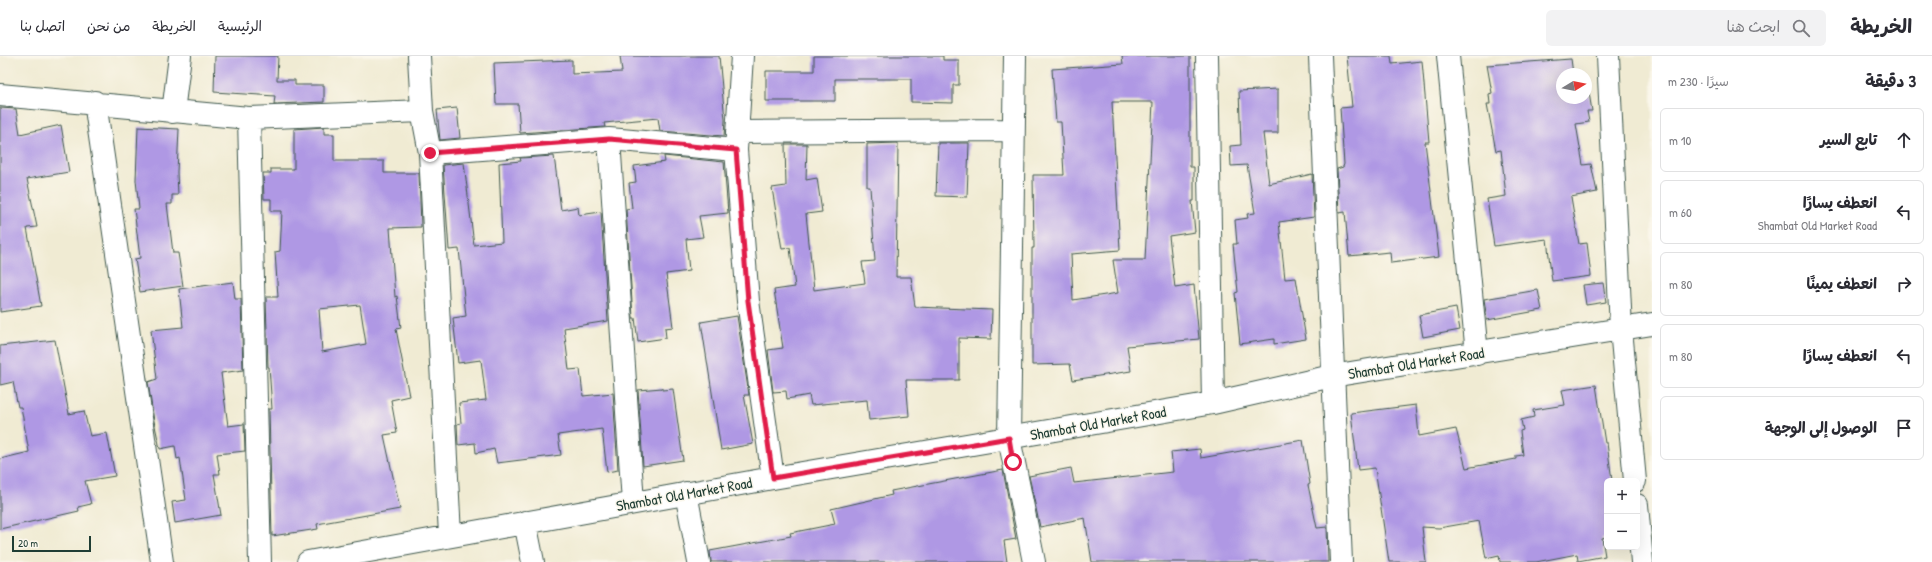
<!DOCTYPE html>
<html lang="ar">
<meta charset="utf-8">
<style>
:root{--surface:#fff;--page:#f2f2f3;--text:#2b2b33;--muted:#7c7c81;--line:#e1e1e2}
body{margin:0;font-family:"Patrick Hand","Playpen Sans Arabic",sans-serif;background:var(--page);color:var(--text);direction:rtl}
.controls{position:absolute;right:12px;bottom:12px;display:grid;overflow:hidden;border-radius:6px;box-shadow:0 4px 16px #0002}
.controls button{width:36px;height:36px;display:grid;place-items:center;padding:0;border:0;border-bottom:1px solid var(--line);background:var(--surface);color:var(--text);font:20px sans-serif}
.compass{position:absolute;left:1556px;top:12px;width:36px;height:36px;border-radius:50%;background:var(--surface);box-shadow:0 4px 16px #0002;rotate:80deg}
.scale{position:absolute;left:12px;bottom:10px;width:79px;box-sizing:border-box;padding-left:4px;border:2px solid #1f3d34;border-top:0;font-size:11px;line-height:14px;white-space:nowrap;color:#1f3d34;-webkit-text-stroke:3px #fbf7ec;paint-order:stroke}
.stop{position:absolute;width:12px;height:12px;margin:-9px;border:3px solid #e11d48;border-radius:50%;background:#fff}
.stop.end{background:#e11d48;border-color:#fff;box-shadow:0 1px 4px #0008}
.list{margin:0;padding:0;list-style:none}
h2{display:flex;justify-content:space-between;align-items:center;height:52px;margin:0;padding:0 16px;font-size:17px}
h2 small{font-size:13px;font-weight:400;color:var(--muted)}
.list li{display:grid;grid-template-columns:26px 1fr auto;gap:12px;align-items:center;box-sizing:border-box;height:64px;margin:0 8px 8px;padding:0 8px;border:1px solid var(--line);border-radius:6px}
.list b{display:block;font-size:15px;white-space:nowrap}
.list p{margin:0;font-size:13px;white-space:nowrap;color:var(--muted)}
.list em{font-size:13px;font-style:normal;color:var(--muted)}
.icon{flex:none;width:22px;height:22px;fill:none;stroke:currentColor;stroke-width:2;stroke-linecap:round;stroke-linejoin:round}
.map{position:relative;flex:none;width:1652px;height:506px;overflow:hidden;direction:ltr}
header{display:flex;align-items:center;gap:24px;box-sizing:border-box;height:56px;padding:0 20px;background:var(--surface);border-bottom:1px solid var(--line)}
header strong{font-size:19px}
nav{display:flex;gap:22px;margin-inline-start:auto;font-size:14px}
.search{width:280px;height:36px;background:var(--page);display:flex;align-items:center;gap:10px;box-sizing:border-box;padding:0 14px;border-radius:6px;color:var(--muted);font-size:15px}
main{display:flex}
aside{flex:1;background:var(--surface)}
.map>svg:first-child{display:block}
</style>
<header>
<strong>الخريطة</strong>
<div class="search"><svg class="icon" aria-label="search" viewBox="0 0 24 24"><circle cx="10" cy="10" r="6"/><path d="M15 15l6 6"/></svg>ابحث هنا</div>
<nav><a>الرئيسية</a><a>الخريطة</a><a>من نحن</a><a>اتصل بنا</a></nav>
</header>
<main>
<aside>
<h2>3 دقيقة<small>سيرًا · 230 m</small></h2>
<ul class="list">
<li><svg class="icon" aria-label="ahead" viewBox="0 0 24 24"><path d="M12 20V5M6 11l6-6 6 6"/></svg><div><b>تابع السير</b></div><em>10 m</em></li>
<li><svg class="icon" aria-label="left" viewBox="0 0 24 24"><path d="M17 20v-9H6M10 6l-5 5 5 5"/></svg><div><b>انعطف يسارًا</b><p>Shambat Old Market Road</p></div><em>60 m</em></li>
<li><svg class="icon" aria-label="right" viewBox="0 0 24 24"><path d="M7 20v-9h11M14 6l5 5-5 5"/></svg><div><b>انعطف يمينًا</b></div><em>80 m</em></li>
<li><svg class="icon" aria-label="left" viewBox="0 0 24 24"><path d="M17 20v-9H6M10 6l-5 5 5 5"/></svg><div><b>انعطف يسارًا</b></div><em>80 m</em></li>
<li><svg class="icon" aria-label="arrive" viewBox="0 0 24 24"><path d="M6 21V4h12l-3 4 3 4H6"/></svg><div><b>الوصول إلى الوجهة</b></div></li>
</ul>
</aside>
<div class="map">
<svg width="1652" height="506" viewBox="0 0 1652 506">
<rect width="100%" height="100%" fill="#fbf7ec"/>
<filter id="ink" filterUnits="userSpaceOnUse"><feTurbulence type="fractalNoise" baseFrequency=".025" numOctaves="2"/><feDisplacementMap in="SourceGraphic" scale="8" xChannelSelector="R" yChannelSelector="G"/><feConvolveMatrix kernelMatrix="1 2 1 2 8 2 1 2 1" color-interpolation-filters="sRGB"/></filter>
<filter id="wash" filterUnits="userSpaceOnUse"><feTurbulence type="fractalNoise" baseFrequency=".012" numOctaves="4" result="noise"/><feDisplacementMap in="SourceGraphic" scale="16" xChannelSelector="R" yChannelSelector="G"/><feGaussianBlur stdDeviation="0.9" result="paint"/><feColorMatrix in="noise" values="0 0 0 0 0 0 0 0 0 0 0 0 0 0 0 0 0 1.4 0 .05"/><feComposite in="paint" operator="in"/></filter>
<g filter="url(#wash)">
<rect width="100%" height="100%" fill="#f0ebd3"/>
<g id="blocks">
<path fill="#af98e4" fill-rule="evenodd" d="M215,0h63l-1,24h18v5h29v17l-50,2 1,-8 -61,-4z
M620,0h99l6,64 -1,16 -64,-5 -2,-13 -54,5 1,4 -85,6 -2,-29h-22l-2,-41 78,-3v14l50,-2z
M814,0h129v4h16v25h-6v18l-42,-1v-23h-76v22h-69v-30h48z
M1122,0h68v111h4v34h-2l3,31 -26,4 6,52 19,-3 5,54 -72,7 4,25 -58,9 -3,-16 -38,1v-117h2l-1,-73h31l-3,-53h-5l-4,-53 71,-5zM1112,46h41l-8,158h-32l5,33 -45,7 -2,-46 49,-4z
M1347,0h44l1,8 30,-3 7,81h-4l14,115 -48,6 -1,-11 -41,4 -4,-44 -6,1 -2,-44 6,-2 1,-3 -4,-56 12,-1z
M1571,3l2,15h-11v24h24v-10l2,-1 4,24h-5l2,11 -13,2 7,41 8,-1 6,28 -26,5 8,47 8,-1 4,33 -39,5 -5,-42 -53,7 -7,-47 19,-3 -5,-46 -5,1 -9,-47h3l-1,-10 3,-1 -5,-28z
M1278,33v44h-15l6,51 43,-10 2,43 -35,5 6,57 11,-1 10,61 -32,5v-5l-34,5 -5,-51 3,-1 -5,-48h4l-2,-24 13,-2 -1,-4 8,-1 -8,-48 -16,1 -1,-20 11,-1 -2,-54z
M0,52l16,1 4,25 41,-9 8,47 -42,7 10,48 -10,1 14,78 -41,6z
M457,52l3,30 -20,2 -3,-30z
M138,71l41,2 -2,43 1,23h-6v9h-5l6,49h5l5,33 -43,6 -5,-33 5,-1 -6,-49h5l-3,-29z
M324,71v7h10v27h50v12h35l2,54 -31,1 5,69 2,-1 4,32 -5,1 13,67 -18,4 6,33 -13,2 16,74 -83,15 1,5 -46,7 -3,-127h3l-3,-42h-1l-2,-70h12l-3,-45 5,-1 2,-40h-11v-12h-7l-1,-26h8v-4h23v-40zM360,249l6,39 -44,8 -3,-43z
M898,87l-2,134h15l4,30 77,3 -1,29 -32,-1v42h-53l3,36 -40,4 -2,-20 -56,5 -2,-10 -22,4 -1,-8 -13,1 -5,-42 15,-2 -9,-58 21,-3 -5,-39 -8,1 -10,-61 14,-2 -1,-42h22l-1,36 11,-2 5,34 -16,2 8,76 51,-7 -3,-21 13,-1 -5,-74h-3v-43z
M938,87h31l-2,54 -31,-1z
M554,100l7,54 17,-3 1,8 22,-3 7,109 -44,7 5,42 11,-1 3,27 30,-3 5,77 -11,2 -5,-43 -44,6 3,20 -64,8 -3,-14 -18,4 -1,-10 -17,2 -1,-21 4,-1 -2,-20 27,-3 -5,-40 -23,3 -5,-45 13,-2 -7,-67 -10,1 -6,-85 21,-2 10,82 28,-3 -3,-79 22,-2 -1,-3z
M664,100l60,6 4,51 -29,3 4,21 -17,2 3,32 -23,3 7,53 -8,1 1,10 -28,4 -3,-24h-2l-7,-109 6,-1 -3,-25 7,-1 -2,-16 31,-4z
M233,226l2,17h6l2,71 -22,3 7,53 16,-2 1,27 -28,3 3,20h-6l7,41 -46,8 -3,-21 14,-2 -6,-42 -3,1 -2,-13 -15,3 -6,-28 -6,-39 9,-3 -6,-49 32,-3 -4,-38z
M1603,227l3,19 -20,3 -3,-20z
M1538,234l4,20 -55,10 -3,-21z
M1456,252l4,22 -37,7 -4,-22z
M737,260l12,79h-5l9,49 -32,6 -20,-128z
M55,284l14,74 15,-3 6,25 17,-3 8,43 -30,5 6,23 -13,3 1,4 -79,18v-70l29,-7 -8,-45h-3l-5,-25 -13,3v-39z
M1596,329l9,58h2l5,38h-5v56l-5,1 3,18 -27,5 -1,-7 -41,8h-36l-1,-7 -13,3 -7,-37 -40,7 -17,-1 4,35h-37l-14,-94 -17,2 -7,-57 65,-8 3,31 37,-7 10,39 50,-9v-3l7,-1 -3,-24 3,-1 -2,-10 13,-3 -1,-7 32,-5 -3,-15z
M662,332v2l11,-1 10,71 -40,6 -5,-76z
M1303,384l7,44 -2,1 9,43 10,-1 1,35h-236l-7,-44 -45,9 -11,-51 42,-8 3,15 99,-11 -2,-20 29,-3 1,9z
M1003,414l13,69 -12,2 3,21h-296l-1,-11 81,-15 -1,-3 45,-9 -4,-15 61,-14 -1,-4z"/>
</g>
</g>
<g filter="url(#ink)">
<use href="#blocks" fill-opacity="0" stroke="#3e574c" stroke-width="1"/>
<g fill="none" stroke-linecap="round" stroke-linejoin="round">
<defs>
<path id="minor" d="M419,0l3,55 8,42 20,382
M742,0l-6,94 12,151 25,177
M1015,0l-6,382 25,124
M1207,0l6,347
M1320,0l21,506
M1448,0l29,298
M1608,0l13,273 14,152
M0,39l249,23 173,-7
M95,46l67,460
M173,56l7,-56
M249,62l11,444
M737,76l276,-2
M609,83l24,364
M430,97l179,-14 127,11
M686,437l13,69
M1637,449l5,57
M525,466l8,40
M308,506l465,-84 440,-75 119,-27 320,-52"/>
</defs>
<use href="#minor" stroke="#3e574c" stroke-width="24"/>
<use href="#minor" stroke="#fff" stroke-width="22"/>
</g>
</g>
<g fill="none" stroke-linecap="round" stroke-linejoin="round" filter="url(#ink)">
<path stroke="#e11d48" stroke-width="5" d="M430,97l179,-14 127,11 12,151 25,177 236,-40 4,24"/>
</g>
<g text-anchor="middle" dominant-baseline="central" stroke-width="3" stroke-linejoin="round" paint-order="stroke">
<g font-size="15" fill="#1f3d34" stroke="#fbf7ec">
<text transform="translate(1416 307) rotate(-9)">Shambat Old Market Road</text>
<text transform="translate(1098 367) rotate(-10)">Shambat Old Market Road</text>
<text transform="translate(684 438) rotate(-10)">Shambat Old Market Road</text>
</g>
</g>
</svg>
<div class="controls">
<button>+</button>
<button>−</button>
</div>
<svg class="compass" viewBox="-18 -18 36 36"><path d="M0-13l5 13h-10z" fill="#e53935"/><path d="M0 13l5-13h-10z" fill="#7c7c81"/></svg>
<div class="scale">20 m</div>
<div class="stop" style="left:1013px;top:406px"></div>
<div class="stop end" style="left:430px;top:97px"></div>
</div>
</main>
